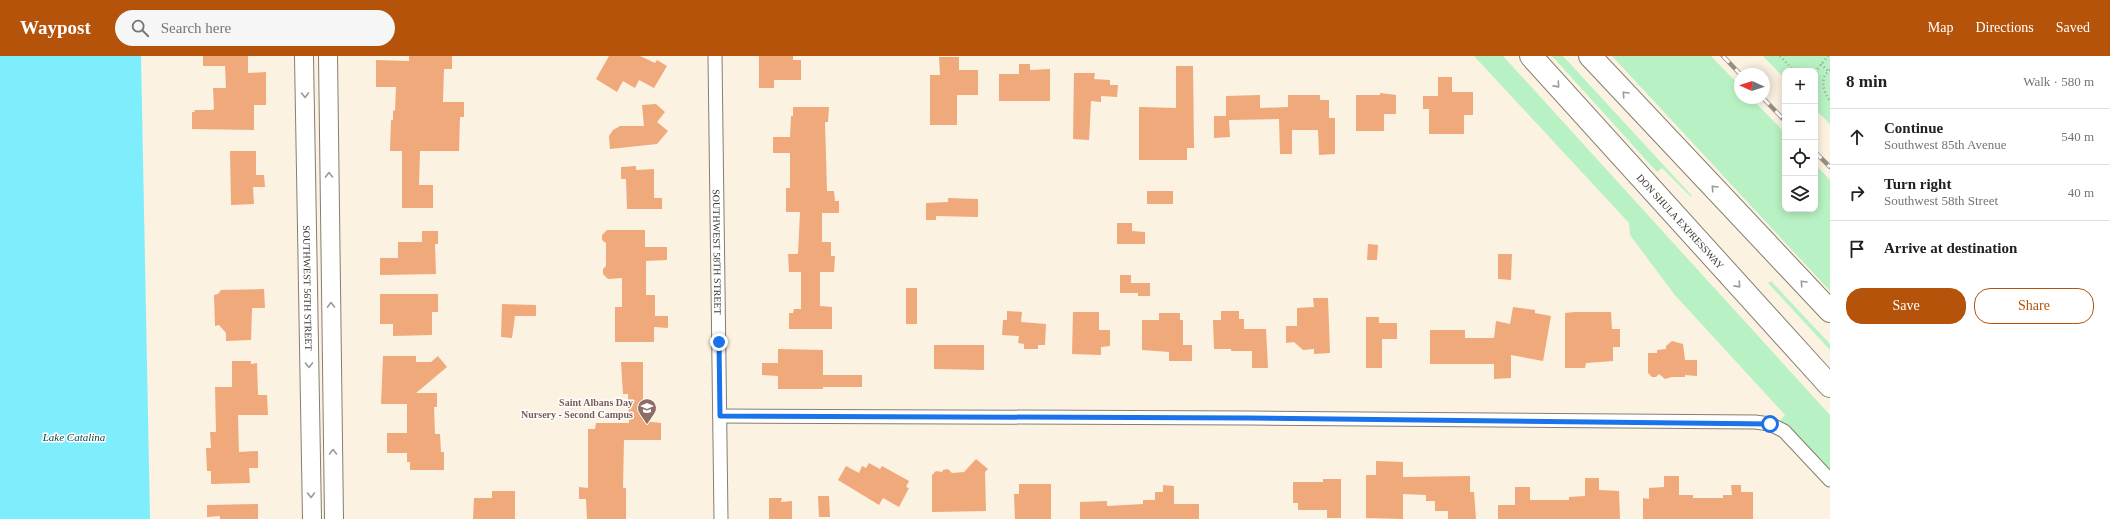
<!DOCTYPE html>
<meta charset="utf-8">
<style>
:root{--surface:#fff;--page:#f6f6f6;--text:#202124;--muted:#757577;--line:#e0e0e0;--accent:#b45309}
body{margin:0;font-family:Georgia,serif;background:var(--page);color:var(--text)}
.controls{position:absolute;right:12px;top:12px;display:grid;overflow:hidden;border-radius:8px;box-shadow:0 2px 10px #0003}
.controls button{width:36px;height:36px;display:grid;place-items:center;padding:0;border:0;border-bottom:1px solid var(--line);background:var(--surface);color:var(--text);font:20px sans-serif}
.compass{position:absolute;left:1734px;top:12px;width:36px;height:36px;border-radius:50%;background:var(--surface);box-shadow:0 2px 10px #0003;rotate:273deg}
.stop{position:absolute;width:12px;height:12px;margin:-9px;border:3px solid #1a73e8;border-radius:50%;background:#fff}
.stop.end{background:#1a73e8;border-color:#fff;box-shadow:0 1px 4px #0008}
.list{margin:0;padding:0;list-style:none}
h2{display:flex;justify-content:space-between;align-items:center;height:52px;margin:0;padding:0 16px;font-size:17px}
h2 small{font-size:13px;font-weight:400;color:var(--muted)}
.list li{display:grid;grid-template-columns:26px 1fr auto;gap:12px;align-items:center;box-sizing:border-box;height:56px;padding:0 16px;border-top:1px solid var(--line)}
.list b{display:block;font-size:15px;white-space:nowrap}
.list p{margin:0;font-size:13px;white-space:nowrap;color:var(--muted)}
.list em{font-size:13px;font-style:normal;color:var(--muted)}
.actions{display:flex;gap:8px;padding:12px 16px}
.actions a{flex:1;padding:9px 0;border:1px solid var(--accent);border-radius:16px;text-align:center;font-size:14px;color:var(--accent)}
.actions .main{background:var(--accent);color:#fff}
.icon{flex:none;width:22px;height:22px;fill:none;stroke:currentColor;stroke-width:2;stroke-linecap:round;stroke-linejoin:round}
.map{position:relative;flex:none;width:1830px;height:463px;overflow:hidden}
header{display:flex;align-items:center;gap:24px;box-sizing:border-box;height:56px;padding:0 20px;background:var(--accent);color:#fff}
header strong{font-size:19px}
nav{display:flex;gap:22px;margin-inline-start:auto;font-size:14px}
.search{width:280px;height:36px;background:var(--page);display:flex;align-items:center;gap:10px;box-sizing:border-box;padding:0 14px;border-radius:22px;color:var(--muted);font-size:15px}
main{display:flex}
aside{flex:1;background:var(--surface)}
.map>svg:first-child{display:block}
</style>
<header>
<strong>Waypost</strong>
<div class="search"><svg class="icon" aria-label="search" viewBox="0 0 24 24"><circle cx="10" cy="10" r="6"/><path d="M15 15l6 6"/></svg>Search here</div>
<nav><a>Map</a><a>Directions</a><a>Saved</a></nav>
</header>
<main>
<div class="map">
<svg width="1830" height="463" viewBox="0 0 1830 463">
<rect width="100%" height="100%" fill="#fbf2e2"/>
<path fill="#b8f1c3" d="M1474,0h29l327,359v58l-50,-52 5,-6 -111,-121 -44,-59 -1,-12z
M1552,0h11l129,140 -1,1 -29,-29 -5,4z
M1612,0h99l29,30v12h11l34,35v76h30v-45l15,16v111z
M1763,0h67v68l-15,-15v-38h-30v8z
M1771,225l59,63v6l-62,-67z"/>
<path fill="#7eedfc" d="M0,0h141l9,463h-150z"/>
<path fill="#f0a97a" d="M203,0h45v17l18,-1v33h-12v25l-62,-1v-17h3l-1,-2h18l2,-1 -1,-21h13l-1,-22h-22z
M409,0h43v13h-8l-1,33h21v15h-4l-1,34h-39l-1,34h14v23h-31v-57h-12l1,-31h2v-10l2,1 1,-24h-20v-27l33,1z
M609,0h31l15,7 2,-3 10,6 -13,22 -15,-8 -4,8 -12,-7 -6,11 -21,-13z
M759,0h34v4h8v20h-27v8h-15z
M939,1h20v13h19v25h-21v30h-27v-50h10z
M1019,8h11v6l20,-1v32h-51v-27h20z
M1176,10h17l1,82h-7v12h-48v-53l37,1z
M1074,17h21l-1,6 16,1v5h8l-1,12 -16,-1v6l-10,-1 -2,39 -16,-1z
M1438,21h14v15h21v23h-9v19h-35v-25h-6v-13h15z
M1380,37l16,2v19h-12v17h-28v-36h24z
M1260,39v13l28,-1v-12h32v5h9v18h6v36l-16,1 -1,-25h-26v24h-12l-1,-35 -50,1 1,17 -16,1v-22h12v-20z
M656,48l9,8 -8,10 11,9 -11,13 -47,5 -1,-13 4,-6 7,-4h24l-2,-21z
M793,51h36l-1,15h-3l2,69h7l1,10h4v12h-17v29h9v14h4l-1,16h-14v34l12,1v22h-43v-16h4l1,-4h7v-37h-12l-1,-18h10l2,-42h-14v-24h4v-35h-17v-16h17l1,-21h2z
M230,95h26v24h8l1,12h-12l1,17 -23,1z
M636,110v4l18,-1v29h8v11h-35l-1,-30h-5v-12z
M1147,135h26v13h-26z
M948,142l30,1v18l-42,-1v4h-10v-17l22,-1z
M1117,167h15v8l13,1v12h-28z
M607,174h38v17h22v13l-21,1v34h9v21h13v12l-14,-1v15h-39v-35h7v-29l-14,1 -5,-5v-5l3,-3v-23l-4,-3v-5z
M422,175h16v13h-3l1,30 -56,1v-17h18v-16h24z
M1368,188l10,1 -1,15h-10z
M1498,198h14l-1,26 -13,-1z
M1120,219h11v8h19v13h-12v-3h-18z
M906,232h11v36h-11z
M264,233l1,19h-13l-1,32 -25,1v-8l-7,-8 -4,1 -1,-31 4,-1 3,-4z
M380,238h58v18h-6v23l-39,1v-12h-13z
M1313,242h15l2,55 -16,1v-5l-11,1 -9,-8 -8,1v-17h11v-18l17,-1z
M502,248l34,1v11h-21l-3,22 -11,-1z
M1513,251l22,3v3l16,3 -8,45 -32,-6v23l-17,1v-15h-64v-34h35v8h29l2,-17 14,3z
M1007,255l15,1 -1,10 25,2 -1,21h-7v4h-14v-5l-6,-1 1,-7 -17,-1 1,-15h4z
M1221,255h18v8h5v10h22l2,39h-16v-17h-21v-2h-17l-1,-29h8z
M1073,256h26v18h11v16l-9,1v8l-29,-1z
M1575,256h36l1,17h8v18h-7v14l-27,2 -1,5h-20v-55z
M1159,257h21v7h3v25h9v16h-23v-9l-27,-2v-30h17z
M1366,261h13v6h18v16h-15v29h-16z
M1672,285l11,3 2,16h12v16l-12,-1v2h-13l-7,2 -6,-5 -3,3h-4l-4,-4v-20h9v-3l9,-1v-3z
M934,289h50v25l-50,-1z
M778,293l45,1v25h39v12h-39v2h-45v-13l-16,-1v-12h16z
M383,300h33v6h15l7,-6 9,11 -31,26h21v14h-3l1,27h5l1,18h3v18h-34v-8h-3v-9h-20v-20h20v-29h-26z
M232,305h19v3l6,-1 1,32h9l1,20h-30l1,37 19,-1v17h-9l1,15 -39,1v-13h-4l-1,-23h5l-1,-16h6l-1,-45h17z
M621,306h22v59l18,2v17h-37l-1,48h3v31h-39l-1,-20h-7v-12l9,1v-59h7l1,-6h33l-1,-29h-5z
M976,403l12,10 -3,3 1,39 -54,1v-37l4,-4 6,1 1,-2 5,-1 4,4 12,-1z
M1376,405l27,1v15l67,-1v16h4l2,27h-28v-8h-13v-10h-9v-6l-23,-1v25l-37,-1v-43h10z
M869,407l11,6 2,-3 27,15 -3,6 3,1 -10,19 -16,-9 -4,7 -41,-25 8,-14 13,7 3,-7 4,2z
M1664,420h15v19h14v3h30v-3h9l-1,-10h10v7h12v27h-110v-21l6,1v-11l15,-1z
M1585,422h14v12l20,1 1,28h-122v-14h17v-18h15v13h39v-3l16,-1z
M1323,423h18v39h-14v-8h-29v-7h-5v-21h30z
M1019,428h32v35h-36l-1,-25h5z
M1163,429l11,1v18h25v15h-119v-17l27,-1v5l36,-2v-4h12v-8h8z
M492,435h23v28h-42l1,-21h18z
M818,440h11l1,21h-11z
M769,442h13l-1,4 11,-1v18h-23z
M258,448v15h-38v-3l-13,1v-12z"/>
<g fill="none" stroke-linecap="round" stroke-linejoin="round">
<defs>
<g id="minor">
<path id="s1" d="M715,0l6,463"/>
<path d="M720,360l529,2 506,4 15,2 14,7 46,49"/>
</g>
<g id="secondary">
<path id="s2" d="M304,0l8,463"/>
<path d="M328,0l6,463"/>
</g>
<g id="motorway">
<path id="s3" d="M1531,0l299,330"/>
<path d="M1590,0l240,255"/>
</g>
</defs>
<use href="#minor" stroke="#867e6f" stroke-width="15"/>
<use href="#secondary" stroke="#867e6f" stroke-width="20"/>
<use href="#motorway" stroke="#867e6f" stroke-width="24"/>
<path stroke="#a7a195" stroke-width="2.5" stroke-dasharray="1 3" stroke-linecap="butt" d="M1780,0l14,15
M1821,8l7,7
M1830,14c-11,8 -7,21 0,31
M1815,16l13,-16"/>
<use href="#minor" stroke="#fff" stroke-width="13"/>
<use href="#secondary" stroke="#fff" stroke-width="18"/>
<use href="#motorway" stroke="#fff" stroke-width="22"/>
<defs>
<path id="rail" d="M1723,0l17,18
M1763,42l22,23
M1815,96l15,15"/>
</defs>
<use href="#rail" stroke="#948e83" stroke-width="4.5"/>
<use href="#rail" stroke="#fff" stroke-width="3" stroke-dasharray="9" stroke-linecap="butt"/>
</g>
<defs><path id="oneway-chevron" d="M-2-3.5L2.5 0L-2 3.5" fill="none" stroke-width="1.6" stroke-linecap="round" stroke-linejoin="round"/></defs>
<g stroke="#9c9a97">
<use href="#oneway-chevron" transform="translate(1557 29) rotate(48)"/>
<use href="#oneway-chevron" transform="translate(1625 38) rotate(-133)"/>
<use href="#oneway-chevron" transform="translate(305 39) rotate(89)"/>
<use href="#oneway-chevron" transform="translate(329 119) rotate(-91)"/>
<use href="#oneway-chevron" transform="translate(1714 132) rotate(-133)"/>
<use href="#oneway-chevron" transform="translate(1803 227) rotate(-133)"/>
<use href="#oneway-chevron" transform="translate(1738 229) rotate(48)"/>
<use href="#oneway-chevron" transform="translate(331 249) rotate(-91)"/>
<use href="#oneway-chevron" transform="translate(309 309) rotate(89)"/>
<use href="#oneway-chevron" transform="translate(333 396) rotate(-90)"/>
<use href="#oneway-chevron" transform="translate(311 439) rotate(89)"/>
</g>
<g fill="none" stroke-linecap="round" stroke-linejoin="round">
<path stroke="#1a73e8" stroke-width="5" d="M719,286l1,74 529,2 521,6"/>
</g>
<defs>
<symbol id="school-pin" viewBox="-11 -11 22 30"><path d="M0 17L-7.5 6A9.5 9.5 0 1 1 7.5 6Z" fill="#8d6e63" stroke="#fff"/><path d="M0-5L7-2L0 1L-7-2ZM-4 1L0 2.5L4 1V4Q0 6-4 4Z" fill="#fff"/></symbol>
</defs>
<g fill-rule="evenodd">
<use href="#school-pin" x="636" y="341" width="22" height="30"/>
</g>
<g text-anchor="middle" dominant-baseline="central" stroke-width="3" stroke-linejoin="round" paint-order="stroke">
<g font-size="10" fill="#39362f" stroke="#fff">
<text stroke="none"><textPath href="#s3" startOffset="223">DON SHULA EXPRESSWAY</textPath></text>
<text stroke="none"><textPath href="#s1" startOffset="196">SOUTHWEST 58TH STREET</textPath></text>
<text stroke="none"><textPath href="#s2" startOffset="232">SOUTHWEST 56TH STREET</textPath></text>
</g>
<g font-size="10" font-weight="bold" fill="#785e54" stroke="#fff" text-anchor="end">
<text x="633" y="346">Saint Albans Day<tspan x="633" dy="12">Nursery - Second Campus</tspan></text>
</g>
<g font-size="11" font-style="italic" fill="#063d43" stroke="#fff">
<text x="74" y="381">Lake Catalina</text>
</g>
</g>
</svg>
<div class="controls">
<button>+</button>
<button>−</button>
<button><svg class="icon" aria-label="locate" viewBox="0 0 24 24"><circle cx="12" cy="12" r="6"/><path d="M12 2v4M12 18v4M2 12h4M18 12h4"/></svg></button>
<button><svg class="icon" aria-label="layers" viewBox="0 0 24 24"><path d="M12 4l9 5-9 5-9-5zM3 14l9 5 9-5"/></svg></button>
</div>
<svg class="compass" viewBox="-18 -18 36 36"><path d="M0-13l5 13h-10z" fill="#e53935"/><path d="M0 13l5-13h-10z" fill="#757577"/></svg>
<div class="stop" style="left:1770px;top:368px"></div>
<div class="stop end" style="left:719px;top:286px"></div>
</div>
<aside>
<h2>8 min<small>Walk · 580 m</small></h2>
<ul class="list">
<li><svg class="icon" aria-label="ahead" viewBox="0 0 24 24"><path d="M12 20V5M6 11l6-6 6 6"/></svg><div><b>Continue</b><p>Southwest 85th Avenue</p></div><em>540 m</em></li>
<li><svg class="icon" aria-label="right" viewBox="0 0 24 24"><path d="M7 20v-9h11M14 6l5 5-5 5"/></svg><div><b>Turn right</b><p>Southwest 58th Street</p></div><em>40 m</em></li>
<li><svg class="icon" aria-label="arrive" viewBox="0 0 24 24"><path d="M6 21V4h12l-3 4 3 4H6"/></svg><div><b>Arrive at destination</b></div></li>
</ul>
<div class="actions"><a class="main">Save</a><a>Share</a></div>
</aside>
</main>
